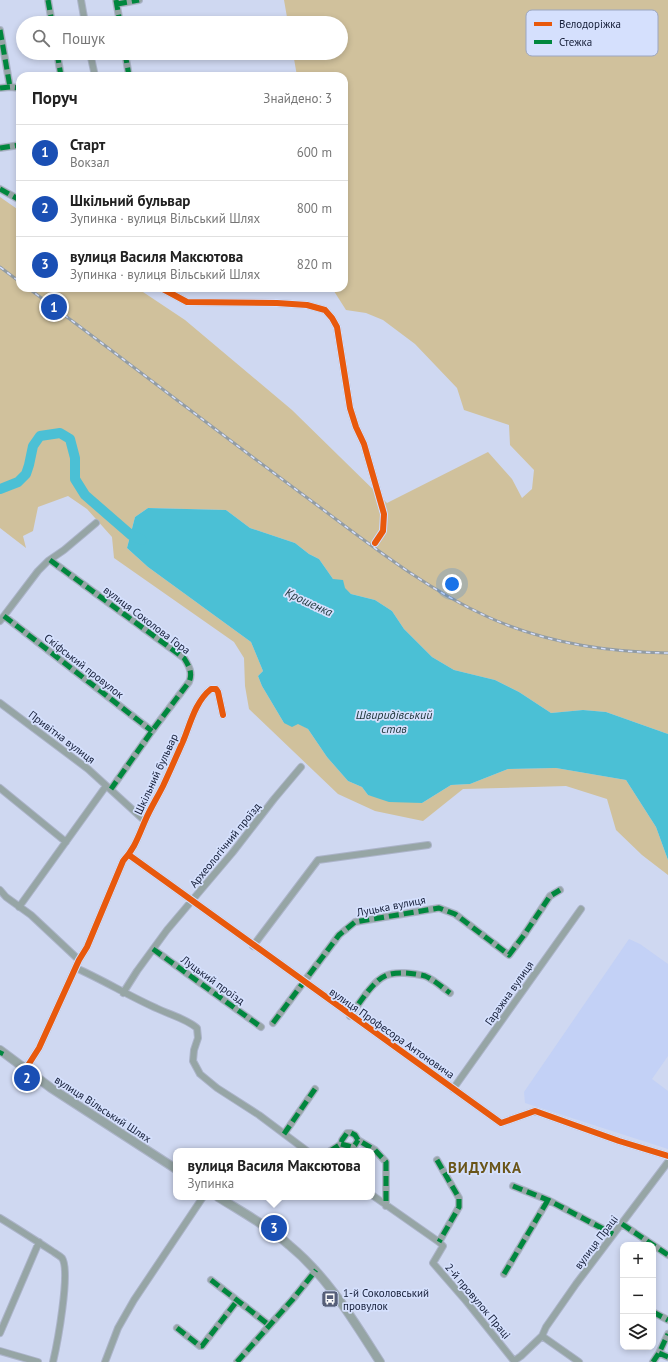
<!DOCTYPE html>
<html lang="uk">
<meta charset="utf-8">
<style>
:root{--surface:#fff;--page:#f2f2f2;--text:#222;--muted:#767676;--line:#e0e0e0;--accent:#2563eb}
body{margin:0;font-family:"PT Sans",sans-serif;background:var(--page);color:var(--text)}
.controls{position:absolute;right:12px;bottom:12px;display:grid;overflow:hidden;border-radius:8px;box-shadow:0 2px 6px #0003}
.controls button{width:36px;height:36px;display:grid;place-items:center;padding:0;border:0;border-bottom:1px solid var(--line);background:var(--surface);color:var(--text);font:20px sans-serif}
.you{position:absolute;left:452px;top:584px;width:14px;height:14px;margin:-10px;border:3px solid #fff;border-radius:50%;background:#1a73e8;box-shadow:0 0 0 6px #1a73e833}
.badge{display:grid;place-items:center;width:26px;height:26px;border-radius:50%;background:var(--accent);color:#fff;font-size:13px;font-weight:700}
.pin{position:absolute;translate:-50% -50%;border:2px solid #fff;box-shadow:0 1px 4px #0006}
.popup{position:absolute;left:173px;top:1148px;width:202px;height:52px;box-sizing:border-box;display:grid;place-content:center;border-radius:8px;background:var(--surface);filter:drop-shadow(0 1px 3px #0005);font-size:13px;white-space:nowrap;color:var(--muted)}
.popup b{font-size:15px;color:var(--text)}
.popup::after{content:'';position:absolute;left:50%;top:100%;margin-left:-8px;border:8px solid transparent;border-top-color:var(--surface)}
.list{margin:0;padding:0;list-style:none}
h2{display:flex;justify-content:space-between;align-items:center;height:52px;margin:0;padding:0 16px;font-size:17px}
h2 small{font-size:13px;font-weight:400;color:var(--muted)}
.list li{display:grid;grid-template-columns:26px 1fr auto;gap:12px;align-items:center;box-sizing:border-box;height:56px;padding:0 16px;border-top:1px solid var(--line)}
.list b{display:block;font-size:15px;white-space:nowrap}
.list p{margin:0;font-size:13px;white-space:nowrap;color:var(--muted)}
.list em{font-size:13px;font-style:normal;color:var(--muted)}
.icon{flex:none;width:22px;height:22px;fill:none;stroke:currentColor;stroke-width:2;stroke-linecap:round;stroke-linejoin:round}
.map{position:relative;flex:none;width:668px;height:1362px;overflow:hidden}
.search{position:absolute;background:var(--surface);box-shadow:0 2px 6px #0003;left:16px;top:16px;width:332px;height:44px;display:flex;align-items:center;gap:10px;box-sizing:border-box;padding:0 14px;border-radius:22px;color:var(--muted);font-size:15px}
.panel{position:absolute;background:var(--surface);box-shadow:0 2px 6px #0003;left:16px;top:72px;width:332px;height:220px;border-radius:12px}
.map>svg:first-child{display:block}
</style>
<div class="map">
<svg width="668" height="1362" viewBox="0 0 668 1362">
<rect width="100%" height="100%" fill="#cfd8f1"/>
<path fill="#c3d1f6" d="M629,939l11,5 28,20v92l-16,23 16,12v58l-143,-46 -1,-11z"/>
<path fill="#d0c19c" d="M284,0h384v734l-62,-22 -23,-2 -32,3 -32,-21 -24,-12 -41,-10 -22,-13 -28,-28 -12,-18 -17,-11 -24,-6 -18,-15 -14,-20 -10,-5 -14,-11 -45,-15 -24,-18 -78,-2 -13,9 -8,31 21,19 103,75 12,29 -5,5 4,10 22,37h14l10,6 19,28 21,24 14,6 6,8 54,8 29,-18 19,-1 38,-15 48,-1 70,12 30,47 12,33v15l-26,-20 -26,-25 -9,-31 -41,-13 -103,3 -40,32 -48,-10 -37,-17 -89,-85 -4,-23 -1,-28 -10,-16 -120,-84 -2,-21 -25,-28 -19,-13 -30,11 -5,24 -10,5 3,12 -26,-20v-331l20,14v77h117l48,32 107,90 95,93 101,-51 24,27 10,19 10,-9 2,-19 -24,-25 -1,-20 -45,-15 -7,-22 -42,-44 -32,-24 -17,-7 -20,-3 -14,-22h12v-212h-47l-4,-23h48v-30h-53z"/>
<path fill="#4bc0d5" d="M148,508l78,2 24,18 45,15 14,11 10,5 14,20 10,1 2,8 6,6 24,6 17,11 12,18 28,28 22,13 41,10 24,12 32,21 32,-3 23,2 62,22v126l-12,-33 -30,-47 -70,-12 -48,1 -38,15 -19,1 -29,18 -33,-1 -21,-7 -6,-8 -14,-6 -21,-24 -19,-28 -10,-5 -6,3 -8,-4 -22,-37 -4,-10 5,-5 -12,-29 -103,-75 -21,-19 8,-31z"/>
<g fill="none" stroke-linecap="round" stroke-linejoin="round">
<path stroke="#4bc0d5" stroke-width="10" d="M0,489l18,-7 8,-8 3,-9 4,-19 7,-10 20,-3 10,6 5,19v21l10,16 46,40 11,5"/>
<defs>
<path id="minor" d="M48,0l4,23
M81,0l4,23
M116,0l4,23
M117,4l22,-4
M0,30l10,57
M57,53l4,23
M90,53l5,23
M125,53l4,23
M126,57l21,-4
M0,88l10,-1 10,1
M0,148l20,-3
M0,189l20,11
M161,288l26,14 90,1 30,2 18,5 7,8 5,9 13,81 6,19 8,17 20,70 -1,17 -8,12
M50,560l134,98c5,8 9,15 5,24l-37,49 -41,58
M4,616l148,115
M0,621l38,-50 10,-10 16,-11 32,-27
M0,703l88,66 57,52
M0,788l66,54
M129,855l372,268 34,-12 84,30 49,15
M0,890l6,7 25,18 48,45
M19,907l87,-121
M253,946l65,-86 110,-15
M153,949l108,78
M76,968c27,12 53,28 80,40 14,7 29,10 41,20l1,10 -4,12 -1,11 7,13 17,14 42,27 48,36
M123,993l14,-22 30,-41 66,-78 41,-53 27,-32
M350,1016c9,-12 22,-34 35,-40 10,-5 29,-3 40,0 8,3 18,12 25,17
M273,1023l66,-88 16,-13 84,-14 16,6 54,41 15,-20 26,-39 10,-6
M25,1070l14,-22 40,-88 8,-13 36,-86c12,-13 15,-24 22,-40 5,-12 12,-23 18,-35 7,-15 14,-31 21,-47 7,-18 12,-38 27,-50h5l2,3 5,23
M453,1089l128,-180
M284,1134l31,-45
M341,1144l11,3 3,-2 3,-5
M330,1151l11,-7 1,-4 5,-7h4l4,2 3,5 17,10 11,12v44
M437,1160l22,38v9l-20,35
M513,1186l35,14 65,34
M372,1195l67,47 4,4 -10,17 33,38 48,60 7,-5 21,-20
M0,1218c18,11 35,22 52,33 3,2 8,5 10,7 9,13 -5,87 -9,104
M622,1224l46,31
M504,1274l44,-74
M211,1280l58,45
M653,1312l15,8
M177,1328l23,18h2l35,-45
M0,1333l39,-91
M0,1351l38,11
M659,1353l9,4
M105,1362l13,-34 16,-28 69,-103
M237,1362l56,-63 23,-29
M579,1362l-37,-26 4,-9 30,-43 92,-122
M653,1362l6,-9 9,-19"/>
<path id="tertiary" d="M0,1050l51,38 125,81
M218,1197c24,15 50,29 71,48 39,32 64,75 91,117"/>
</defs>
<use href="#minor" stroke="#acb4c9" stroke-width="8"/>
<use href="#tertiary" stroke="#acb4c9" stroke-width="10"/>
<use href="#minor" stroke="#96a5a5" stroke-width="6"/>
<use href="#tertiary" stroke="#96a5a5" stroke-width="8"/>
<defs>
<path id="rail" d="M0,267l20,15
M28,288c92,68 182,138 274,206 60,44 118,92 186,123 57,26 118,35 180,36"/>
</defs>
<use href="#rail" stroke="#929ca4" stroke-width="3"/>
<use href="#rail" stroke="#d5e0fd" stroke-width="1.5" stroke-dasharray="4.5" stroke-linecap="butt"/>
<path stroke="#00873e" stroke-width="5" stroke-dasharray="10 5" stroke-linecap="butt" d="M48,0l4,23
M116,0l4,23
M117,4l22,-4
M0,30l10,57
M57,53l4,23
M125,53l4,23
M126,57l21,-4
M0,88l10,-1 10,1
M0,148l20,-3
M0,189l20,11
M50,560l134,98c5,8 9,15 5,24l-37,49 -41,58
M4,616l148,115
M153,949l108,78
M350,1016c9,-12 22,-34 35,-40 10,-5 29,-3 40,0 8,3 18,12 25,17
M273,1023l66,-88 16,-13 84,-14 16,6 54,41 15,-20 26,-39 10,-6
M0,1055l2,-4
M284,1134l31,-45
M341,1144l11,3 3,-2 3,-5
M330,1151l11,-7 1,-4 5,-7h4l4,2 3,5 17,10 11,12v44
M437,1160l22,38v9l-20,35
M513,1186l35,14 65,34
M622,1224l46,31
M504,1274l44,-74
M211,1280l58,45
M653,1312l15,8
M177,1328l23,18h2l35,-45
M659,1353l9,4
M237,1362l56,-63 23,-29
M653,1362l6,-9 9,-19"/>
<defs>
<path id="cycleway" d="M161,288l26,14 90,1 30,2 18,5 7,8 5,9 13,81 6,19 8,17 20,70 -1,17 -8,12
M129,855l372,268 34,-12 84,30 49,15
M25,1070l14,-22 40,-88 8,-13 36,-86c12,-13 15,-24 22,-40 5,-12 12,-23 18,-35 7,-15 14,-31 21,-47 7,-18 12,-38 27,-50h5l2,3 5,23"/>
</defs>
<use href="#cycleway" stroke="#d5e0fd" stroke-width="8"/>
<use href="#cycleway" stroke="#e8590c" stroke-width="6"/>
</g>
<defs>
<symbol id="bus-square" viewBox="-11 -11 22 22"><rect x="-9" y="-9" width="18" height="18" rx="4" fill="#555e78" stroke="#d5e0fd"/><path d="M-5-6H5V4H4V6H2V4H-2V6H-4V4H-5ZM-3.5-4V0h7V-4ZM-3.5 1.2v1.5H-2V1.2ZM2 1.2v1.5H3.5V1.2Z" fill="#fff"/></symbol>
</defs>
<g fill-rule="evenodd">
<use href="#bus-square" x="320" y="1289" width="20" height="20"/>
</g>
<g text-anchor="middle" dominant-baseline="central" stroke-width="3.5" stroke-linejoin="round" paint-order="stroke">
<g font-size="11" fill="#141d37" stroke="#d5e0fd">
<text transform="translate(147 620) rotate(37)">вулиця Соколова Гора</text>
<text transform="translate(84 666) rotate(38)">Скіфський провулок</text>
<text transform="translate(62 737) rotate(37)">Привітна вулиця</text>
<text transform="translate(156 774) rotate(-65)">Шкільний бульвар</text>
<text transform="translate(225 845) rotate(-51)">Археологічний проїзд</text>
<text transform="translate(391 906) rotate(-11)">Луцька вулиця</text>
<text transform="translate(213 980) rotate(36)">Луцький проїзд</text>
<text transform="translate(509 993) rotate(-55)">Гаражна вулиця</text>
<text transform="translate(392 1033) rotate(35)">вулиця Професора Антоновича</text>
<text transform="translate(103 1109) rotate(33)">вулиця Вільський Шлях</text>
<text transform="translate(596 1242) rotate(-53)">вулиця Праці</text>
<text transform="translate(478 1301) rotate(50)">2-й провулок Праці</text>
</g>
<g font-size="11" fill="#141d37" stroke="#d5e0fd" text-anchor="start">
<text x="343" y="1293">1-й Соколовський<tspan x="343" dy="13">провулок</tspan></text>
</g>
<g font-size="12" font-style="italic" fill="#1c3337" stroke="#d5e0fd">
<text transform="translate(309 602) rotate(25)">Крошенка</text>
<text x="394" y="714">Швиридівський<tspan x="394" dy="14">став</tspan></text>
</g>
<g font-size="15" font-weight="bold" letter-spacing="1" fill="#6a551a" stroke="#d5e0fd">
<text x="485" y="1167">ВИДУМКА</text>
</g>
</g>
<rect x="526" y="10" width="132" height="46" rx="6" fill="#d5e0fd" stroke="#9ba6c2" stroke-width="1"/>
<rect x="534" y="22" width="18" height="4" fill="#e8590c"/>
<rect x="534" y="40" width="18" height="4" fill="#00873e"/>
<g font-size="11" fill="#141d37">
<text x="559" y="28">Велодоріжка</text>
<text x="559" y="46">Стежка</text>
</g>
</svg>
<div class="controls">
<button>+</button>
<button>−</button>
<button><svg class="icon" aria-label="layers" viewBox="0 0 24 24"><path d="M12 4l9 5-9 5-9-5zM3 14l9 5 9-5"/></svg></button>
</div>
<div class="you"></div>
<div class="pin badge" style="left:54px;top:307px;background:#1a4fb4">1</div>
<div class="pin badge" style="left:27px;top:1078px;background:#1a4fb4">2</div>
<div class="pin badge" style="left:274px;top:1228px;background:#1a4fb4">3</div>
<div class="popup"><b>вулиця Василя Максютова</b>Зупинка</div>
<div class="search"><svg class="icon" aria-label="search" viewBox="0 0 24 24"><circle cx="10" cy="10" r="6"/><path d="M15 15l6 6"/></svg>Пошук</div>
<section class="panel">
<h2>Поруч<small>Знайдено: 3</small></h2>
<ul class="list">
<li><span class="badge" style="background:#1a4fb4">1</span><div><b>Старт</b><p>Вокзал</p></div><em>600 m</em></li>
<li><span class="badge" style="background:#1a4fb4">2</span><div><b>Шкільний бульвар</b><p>Зупинка · вулиця Вільський Шлях</p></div><em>800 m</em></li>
<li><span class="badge" style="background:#1a4fb4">3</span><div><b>вулиця Василя Максютова</b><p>Зупинка · вулиця Вільський Шлях</p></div><em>820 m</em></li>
</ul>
</section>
</div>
